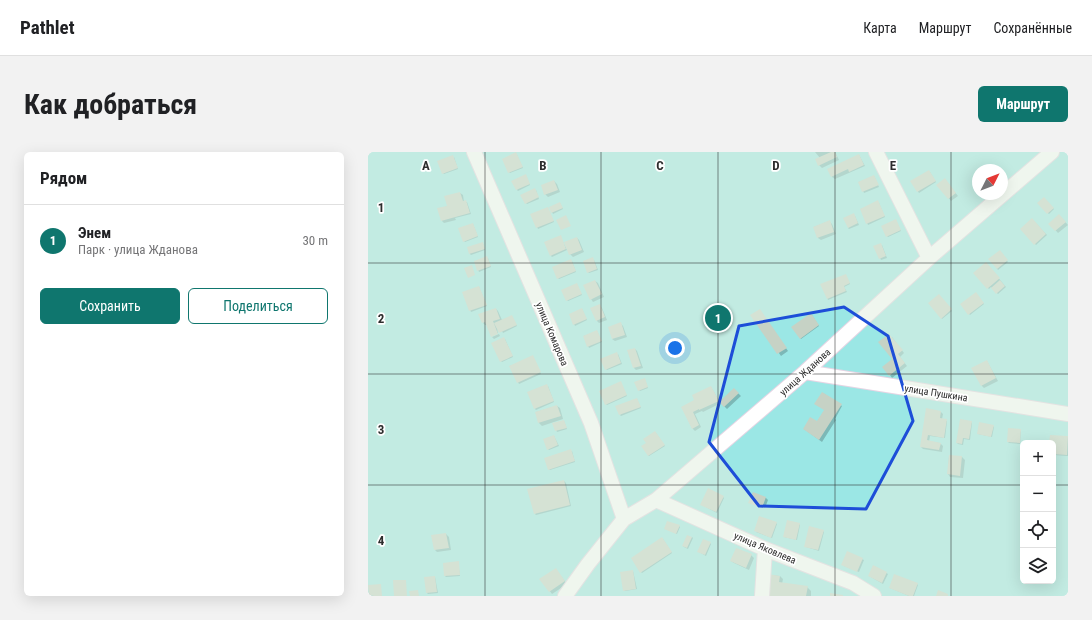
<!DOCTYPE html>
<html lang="ru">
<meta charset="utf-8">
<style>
:root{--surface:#fff;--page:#f2f2f2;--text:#202124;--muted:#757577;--line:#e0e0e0;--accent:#0f766e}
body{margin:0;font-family:"Roboto Condensed",sans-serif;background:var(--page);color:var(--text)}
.controls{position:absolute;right:12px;bottom:12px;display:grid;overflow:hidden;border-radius:6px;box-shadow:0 4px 16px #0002}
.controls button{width:36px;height:36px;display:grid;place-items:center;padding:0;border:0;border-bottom:1px solid var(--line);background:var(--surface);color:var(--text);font:20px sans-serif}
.compass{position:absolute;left:604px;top:12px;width:36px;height:36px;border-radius:50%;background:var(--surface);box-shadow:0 4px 16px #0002;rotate:48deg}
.you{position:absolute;left:307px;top:196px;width:14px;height:14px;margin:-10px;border:3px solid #fff;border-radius:50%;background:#1a73e8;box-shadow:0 0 0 6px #1a73e833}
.badge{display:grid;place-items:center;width:26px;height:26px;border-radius:50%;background:var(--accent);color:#fff;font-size:13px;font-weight:700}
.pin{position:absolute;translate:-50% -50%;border:2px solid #fff;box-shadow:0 1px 4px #0006}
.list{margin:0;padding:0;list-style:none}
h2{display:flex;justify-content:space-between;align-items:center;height:52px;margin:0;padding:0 16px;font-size:17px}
h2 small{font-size:13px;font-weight:400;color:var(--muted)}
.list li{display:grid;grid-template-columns:26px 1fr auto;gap:12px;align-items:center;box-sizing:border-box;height:72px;padding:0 16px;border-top:1px solid var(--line)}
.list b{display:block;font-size:15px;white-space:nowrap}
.list p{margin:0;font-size:13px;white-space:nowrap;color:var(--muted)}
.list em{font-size:13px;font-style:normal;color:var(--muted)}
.actions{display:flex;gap:8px;padding:12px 16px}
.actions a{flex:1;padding:9px 0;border:1px solid var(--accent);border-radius:6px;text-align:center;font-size:14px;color:var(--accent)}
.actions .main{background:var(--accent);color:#fff}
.icon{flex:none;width:22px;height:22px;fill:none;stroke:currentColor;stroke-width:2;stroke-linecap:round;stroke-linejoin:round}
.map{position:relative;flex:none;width:700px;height:444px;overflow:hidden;border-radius:6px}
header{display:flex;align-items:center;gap:24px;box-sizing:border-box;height:56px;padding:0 20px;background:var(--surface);border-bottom:1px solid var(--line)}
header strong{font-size:19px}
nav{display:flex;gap:22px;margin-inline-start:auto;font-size:14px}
.intro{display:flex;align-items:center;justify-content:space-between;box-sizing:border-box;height:96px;padding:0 24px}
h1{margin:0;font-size:28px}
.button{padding:10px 18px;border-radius:6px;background:var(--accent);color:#fff;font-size:14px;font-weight:700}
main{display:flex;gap:24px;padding:0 24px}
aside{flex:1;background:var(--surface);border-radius:6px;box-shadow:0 4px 16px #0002}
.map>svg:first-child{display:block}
</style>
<header>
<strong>Pathlet</strong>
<nav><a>Карта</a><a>Маршрут</a><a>Сохранённые</a></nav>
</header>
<div class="intro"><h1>Как добраться</h1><a class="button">Маршрут</a></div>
<main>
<aside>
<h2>Рядом<small></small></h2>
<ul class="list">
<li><span class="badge">1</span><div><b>Энем</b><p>Парк · улица Жданова</p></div><em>30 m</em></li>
</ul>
<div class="actions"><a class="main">Сохранить</a><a>Поделиться</a></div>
</aside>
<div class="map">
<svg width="700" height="444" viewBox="0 0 700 444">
<rect width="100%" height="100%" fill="#e2efe0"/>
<path fill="#9be7e5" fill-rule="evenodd" d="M0,0h700v444h-700zM610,18h24v24h-24zM655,291h30v138h-30z"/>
<path fill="#0003" d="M447,0h20l4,8 -17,8 -3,-3 1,-7z
M149,3l6,13 -13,5 -1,-1z
M491,3l6,11 -30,13 -3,-2 -3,-8z
M86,5l4,12 -14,5 -1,-1z
M562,20l6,10 -17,11 -7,-11z
M158,24l4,9 -12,6 -1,-1z
M506,24l5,11 -15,6 -5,-11z
M186,29l3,3 3,8 -12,5 -3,-3z
M579,30l11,14 -7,5 -13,-16z
M168,38l3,9 -12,5 -1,-1z
M92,41l3,2 1,7h3l4,12 -16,4 1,2 -12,3 -2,-2 -3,-12 9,-3z
M676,46l10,11 -5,5 -11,-11z
M192,51l3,6 -10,5 -3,-6z
M511,51l6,14 -17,8 -7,-16z
M180,57l6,13 -16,7 -6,-15z
M691,63l9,10 -10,8 -8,-9z
M487,64l4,9 -10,4 -1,-1z
M664,67l15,16 -11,10 -15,-16z
M461,69l3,3 4,10 -15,6 -3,-2 -4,-11z
M528,69l5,10 -13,6 -1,-1z
M105,72l5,13 -13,5 -1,-1z
M193,86l6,12 -15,7 -1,-1z
M209,86l2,2 5,12 -11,5 -3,-3z
M115,92l2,6 -14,5 -1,-1 -2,-6z
M514,93l5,13 -6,2 -6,-14z
M632,99l8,11 -10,8 -8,-11z
M120,106l3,9 -12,5 -4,-10z
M226,108l4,10 -9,3 -1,-1z
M204,109l4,11 -17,7 -1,-1z
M618,111l20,24 -8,7 -7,-7 -2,2 -14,-16z
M478,124l4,8 -6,3 3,5 -19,8 -6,-15z
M227,129l3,2 6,14 -11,5 -2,-3z
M209,133l5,10 -14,6 -1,-1z
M111,135l8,19 -16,6 -8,-19z
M608,142l8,10 -14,11 -8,-10z
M571,143l13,16 -10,8 -13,-16z
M231,153l3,3 5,12 -8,3 -2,-2 -6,-12z
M128,157l2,2 4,9 10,-3 5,9 -14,7 -1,-2 -2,1 -3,-2 1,3 -7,2 -4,-10h-2l-2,-2z
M214,157l5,11 -12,6 -5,-11z
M394,161l26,38 -7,5 -29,-40z
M444,163l7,11 -18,13 -1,-1z
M253,172l2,2 4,11 -12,4 -3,-2z
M229,179l5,11 -13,6 -5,-12z
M131,182l1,2 -6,3 -2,-2z
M524,185l12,16 -4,4 7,9 -15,12 -2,-3 3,-16z
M137,187l8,18 -11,5 -1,-1z
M267,197l2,2 6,17 -7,2 -2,-2 -6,-17z
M250,202l4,10 -15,6 -1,-1z
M165,205l8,17 -22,10 -9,-18z
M619,209l11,20 -14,7 -3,-3z
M277,228l3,8 -8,3 -1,-1z
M253,232l6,12 -20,9 -1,-1z
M180,234l6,16 -18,8 -1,-1z
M343,235l9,15 14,-13 7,7 -14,13 -6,-6 -18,9 -1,-1 -7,3 6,13 -6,4 -3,-3 -10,-21 14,-7z
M455,241l19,13 -7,13 1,1 -14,22 -18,-13 13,-7 8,-12z
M269,247l4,9 -20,8 -1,-1z
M189,254l3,2 3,11 -21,7 -3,-3 -3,-11z
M572,259l3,3 -1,5 5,2 -2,17 -15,-2 -1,6 11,1 3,3 -1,6 -19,-3 -2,-2z
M196,269l3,8 -10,3 -3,-8z
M603,270l1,1 -2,17 -6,-1 -1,6 -5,-1 -1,-1z
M625,274l1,1 -2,10 -14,-3z
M652,278l1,1 -1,13 -11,-1 -1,-1z
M288,281l9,13 -16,10h-1z
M186,284l5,10 -10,4 -1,-1z
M682,284l18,1v19l-15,-1v-12h-3z
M204,299l3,11 -25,8 -1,-1z
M581,304l13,1 3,3 -2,18 -13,-1 -2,-3z
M196,329l2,2 5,23 -35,9 -1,-1z
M385,341l13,5 2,2 -3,8 -14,-5v1l-1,-1z
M355,345l1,1 -7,15 -15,-8z
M408,371l1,1 -5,14 -16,-6z
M431,372l1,1 -3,15 -13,-3z
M311,374l1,1 -3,7 -11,-5z
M455,379l1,1 -5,19 -13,-4z
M78,382l3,3 2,13 -14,2 -2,-2z
M324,385l1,1 -5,11 -4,-2 -1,-1z
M295,387l9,14 -30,20 -1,-1z
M342,391l1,1 -5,12 -7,-4z
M480,401l16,7 -5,12 -15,-6z
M383,403l3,3 -5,12 -15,-7 -3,-2z
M90,410l2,14 -14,1 -1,-1z
M506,414l14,8 -5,10 -14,-8z
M265,419l4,18 -12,2 -1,-1z
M190,420l9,12 -15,10 -11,-15z
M401,423l11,1 3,3 -1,5 25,3 4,4v5h-42z
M67,425l3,16 -10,1 -1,-1z
M549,432l1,1 -4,11h-5l-19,-8z"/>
<path fill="#c6d2c5" d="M148,0l7,15 -15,6 -6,-14z
M463,0h4l2,5 -19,9 -3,-7z
M491,2l5,11 -15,7 -1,-3 -17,8 -4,-8z
M85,3l5,13 -16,6 -5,-13z
M561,18l7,11 -19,11 -7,-11z
M158,22l4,10 -14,6 -5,-9z
M506,23l5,10 -17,7 -4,-10z
M577,26l11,15 -8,6 -12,-14z
M186,28l4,10 -14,5 -3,-10z
M167,36l4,9 -14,7 -5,-9z
M92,40l3,9 3,-1 4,13 -29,8 -4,-13 10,-2 -3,-10z
M676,45l10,11 -7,6 -10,-11z
M510,48l7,16 -19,8 -6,-15z
M192,50l3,6 -12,5 -2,-6z
M180,55l6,14 -18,7 -6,-14z
M486,61l4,10 -10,5 -5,-10z
M691,62l7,8 -11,9 -7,-7z
M198,63l5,11 -10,4 -5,-10z
M664,66l14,16 -12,11 -14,-16z
M528,67l5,11 -15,7 -5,-11z
M462,68l4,12 -17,6 -4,-11z
M105,71l5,13 -15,6 -5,-14z
M193,83l5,14 -16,7 -6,-14z
M209,85l5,13 -13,5 -5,-13z
M115,90l2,7 -16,5 -2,-7z
M513,91l5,13 -7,3 -6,-13z
M632,98l8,10 -11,9 -9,-10z
M119,104l4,10 -14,5 -3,-10z
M225,105l4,12 -10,4 -4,-12z
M203,107l5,12 -19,8 -5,-12z
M618,110l14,16 -13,11 -14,-16z
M104,113l3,10 -7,3 -4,-10z
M478,122l4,9 -6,3 2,5 -19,8 -7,-15z
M227,128l7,14 -12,6 -7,-15z
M632,128l5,6 -9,8 -5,-6z
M209,131l5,11 -16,7 -5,-11z
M111,134l8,19 -18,6 -7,-19z
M608,140l8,11 -16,12 -8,-11z
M571,142l13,15 -11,10 -13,-16z
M232,152l5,13 -9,4 -6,-13z
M128,156l4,11 -7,2 5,13 -7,3 -6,-15 -3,1 -4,-9z
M214,156l5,11 -14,6 -4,-11z
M392,157l27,39 -10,6 -27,-39z
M443,161l8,12 -19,14 -9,-12z
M144,163l5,10 -18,8 -5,-10z
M253,170l4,13 -13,4 -4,-12z
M229,178l5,11 -15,6 -4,-11z
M521,182l14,16 -5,4 7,9 -16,13 -7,-9 10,-8 -14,-17z
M136,185l9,19 -13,6 -9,-19z
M267,196l6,18 -8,2 -6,-18z
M249,200l4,11 -16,7 -5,-11z
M165,203l8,17 -24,11 -8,-17z
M619,208l9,18 -15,8 -10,-18z
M277,226l3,9 -10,4 -4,-9z
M253,229l6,14 -22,10 -6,-14z
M179,232l7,17 -20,8 -7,-17z
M343,234l8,15 -20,9v-1l-6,3 6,13 -7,4 -11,-22 13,-7 -2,-5z
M366,236l5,5 -15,14 -5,-5z
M454,240l20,12 -23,36 -16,-11 7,-12 7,4 7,-11 -10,-6z
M269,246l4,9 -22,8 -4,-9z
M189,253l4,11 -23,7 -3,-11z
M558,256l15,3 -1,7 7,1 -3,19 -16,-3 -1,5 14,3 -2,7 -19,-3z
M592,267l12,2 -3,18 -6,-1 -1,6 -6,-1z
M196,268l3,8 -12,3 -3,-8z
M611,270l15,3 -3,12 -14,-3z
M640,276l13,1 -1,14 -13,-1z
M287,279l10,14 -17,11 -7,-10 5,-3 -3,-4z
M186,283l4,10 -11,5 -4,-11z
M682,283l18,1 -1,19 -14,-1v-11h-4z
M203,297l4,12 -27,9 -4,-12z
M581,303l13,1 -2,20 -13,-2z
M196,328l6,25 -36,9 -7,-25z
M340,336l16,8 -8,16 -16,-7z
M385,340l13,5 -4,11 -14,-5z
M391,364l18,6 -6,16 -17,-7z
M419,368l13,3 -4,17 -13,-3z
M299,369l13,4 -4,9 -12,-5z
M441,374l15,4 -6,20 -14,-3z
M78,381l3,15 -15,2 -3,-15z
M319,383l5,2 -5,11 -5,-2z
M294,385l10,15 -32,21 -9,-15z
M335,387l8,3 -6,13 -8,-3z
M368,396l16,6 -6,14 -16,-7z
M479,399l16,7 -6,14 -16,-7z
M91,409l1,14 -16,1 -1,-13z
M505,413l14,7 -5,11 -14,-7z
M188,416l9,13 -16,11 -10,-13z
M265,418l3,19 -13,2 -3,-19z
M400,422l12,2 -1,6 29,4 -2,10h-38z
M526,422l24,9 -5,13h-4l-20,-8z
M67,424l2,16 -11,1 -2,-16z
M25,428h13l1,16h-13z
M13,432l1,12h-13l-1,-11z
M50,438l1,6h-9l-1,-5z
M570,438l10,4v2h-12z
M462,441l13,2v1h-13z"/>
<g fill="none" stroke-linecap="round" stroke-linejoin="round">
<defs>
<path id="minor" d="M106,0l117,271 33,96
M508,0l53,106
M437,220l263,42
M288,348l109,49 88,34 21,13
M197,444l23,-32 36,-45 32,-19 149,-128 124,-114 123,-106
M394,444l3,-47"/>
</defs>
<use href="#minor" stroke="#e6d5e4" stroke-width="16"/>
<use href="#minor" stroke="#fff" stroke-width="14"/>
</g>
<path d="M0 0H700V444H0ZM476,155l44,29 25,85 -47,88 -107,-3 -50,-64 30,-116z" fill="#e2efe0" fill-opacity=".55" fill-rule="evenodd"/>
<path fill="none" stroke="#1d4ed8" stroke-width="3" stroke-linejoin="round" d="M476,155l44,29 25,85 -47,88 -107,-3 -50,-64 30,-116z"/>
<path fill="none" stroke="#2d2d2d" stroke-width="1" stroke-opacity="0.55" d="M117,0v444M233,0v444M350,0v444M467,0v444M583,0v444M0,111h700M0,222h700M0,333h655M685,333h15"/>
<g text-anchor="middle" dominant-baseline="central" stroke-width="3.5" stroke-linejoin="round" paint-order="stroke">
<g font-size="10" fill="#2d2d2d" stroke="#fff">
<text transform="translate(184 182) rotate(67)">улица Комарова</text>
<text transform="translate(437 220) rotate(-42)">улица Жданова</text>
<text transform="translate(568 241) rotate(9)">улица Пушкина</text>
<text transform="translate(397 396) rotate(23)">улица Яковлева</text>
</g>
</g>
<g font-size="13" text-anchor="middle" font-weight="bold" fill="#2d2d2d" stroke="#fff" stroke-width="3.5" stroke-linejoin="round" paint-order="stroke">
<text x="58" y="18">A</text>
<text x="175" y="18">B</text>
<text x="292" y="18">C</text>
<text x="408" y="18">D</text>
<text x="525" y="18">E</text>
<text x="13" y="60">1</text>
<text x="13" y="171">2</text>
<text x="13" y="282">3</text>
<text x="13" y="393">4</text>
</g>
</svg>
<div class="controls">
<button>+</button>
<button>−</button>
<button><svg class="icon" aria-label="locate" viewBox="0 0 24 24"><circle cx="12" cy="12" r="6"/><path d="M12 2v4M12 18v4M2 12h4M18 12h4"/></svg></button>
<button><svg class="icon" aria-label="layers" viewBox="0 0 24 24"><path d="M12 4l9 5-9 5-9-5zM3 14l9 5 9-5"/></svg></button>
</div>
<svg class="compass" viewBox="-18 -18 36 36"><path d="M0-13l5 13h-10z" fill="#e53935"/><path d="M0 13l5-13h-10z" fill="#757577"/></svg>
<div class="you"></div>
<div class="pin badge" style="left:350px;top:166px">1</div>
</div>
</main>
